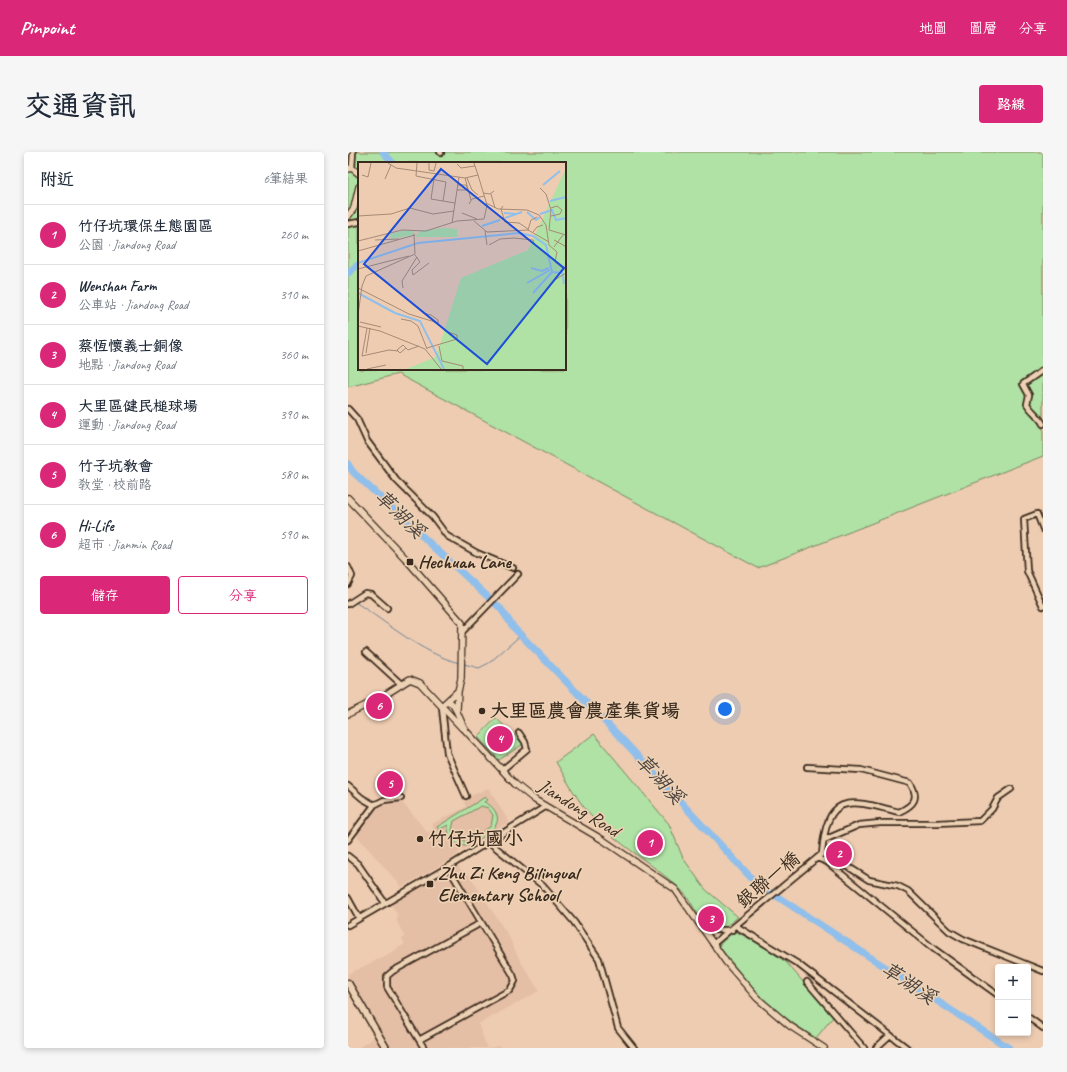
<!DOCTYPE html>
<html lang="zh-TW">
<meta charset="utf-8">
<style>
:root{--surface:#fff;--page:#f6f6f7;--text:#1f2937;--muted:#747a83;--line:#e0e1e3;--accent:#db2777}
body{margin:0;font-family:Caveat,"LXGW WenKai TC",sans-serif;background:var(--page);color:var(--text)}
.controls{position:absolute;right:12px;bottom:12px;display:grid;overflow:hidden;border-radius:4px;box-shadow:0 2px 6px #0003}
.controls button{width:36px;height:36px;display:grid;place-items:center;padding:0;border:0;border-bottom:1px solid var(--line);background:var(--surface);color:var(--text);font:20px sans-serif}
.you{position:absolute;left:377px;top:557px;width:14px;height:14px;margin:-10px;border:3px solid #fff;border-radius:50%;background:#1a73e8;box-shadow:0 0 0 6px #1a73e833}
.badge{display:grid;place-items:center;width:26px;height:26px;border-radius:50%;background:var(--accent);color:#fff;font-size:13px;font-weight:700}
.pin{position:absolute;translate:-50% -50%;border:2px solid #fff;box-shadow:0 1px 4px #0006}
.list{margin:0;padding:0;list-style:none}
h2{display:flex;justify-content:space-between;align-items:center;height:52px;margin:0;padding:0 16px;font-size:17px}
h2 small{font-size:13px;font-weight:400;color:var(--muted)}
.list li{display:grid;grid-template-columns:26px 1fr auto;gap:12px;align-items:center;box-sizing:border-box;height:60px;padding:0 16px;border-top:1px solid var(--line)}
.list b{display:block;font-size:15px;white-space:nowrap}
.list p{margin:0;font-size:13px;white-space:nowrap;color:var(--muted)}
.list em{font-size:13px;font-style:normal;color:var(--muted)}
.actions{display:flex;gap:8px;padding:12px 16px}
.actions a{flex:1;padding:9px 0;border:1px solid var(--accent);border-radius:4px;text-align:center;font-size:14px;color:var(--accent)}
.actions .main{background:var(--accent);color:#fff}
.map{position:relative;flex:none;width:695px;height:896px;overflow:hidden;border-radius:4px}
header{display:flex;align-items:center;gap:24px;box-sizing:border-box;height:56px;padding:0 20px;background:var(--accent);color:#fff}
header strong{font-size:19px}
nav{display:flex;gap:22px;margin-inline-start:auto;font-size:14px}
.intro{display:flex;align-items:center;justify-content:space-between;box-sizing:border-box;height:96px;padding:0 24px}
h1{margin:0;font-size:28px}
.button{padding:10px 18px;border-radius:4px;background:var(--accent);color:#fff;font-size:14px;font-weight:700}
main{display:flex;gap:24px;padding:0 24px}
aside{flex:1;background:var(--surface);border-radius:4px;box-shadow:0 2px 6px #0003}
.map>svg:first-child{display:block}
</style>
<header>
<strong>Pinpoint</strong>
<nav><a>地圖</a><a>圖層</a><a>分享</a></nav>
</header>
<div class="intro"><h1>交通資訊</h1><a class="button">路線</a></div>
<main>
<aside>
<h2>附近<small>6筆結果</small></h2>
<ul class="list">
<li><span class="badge">1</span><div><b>竹仔坑環保生態園區</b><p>公園 · Jiandong Road</p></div><em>260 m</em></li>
<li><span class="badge">2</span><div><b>Wenshan Farm</b><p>公車站 · Jiandong Road</p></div><em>310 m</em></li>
<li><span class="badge">3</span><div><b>蔡恆懷義士銅像</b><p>地點 · Jiandong Road</p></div><em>360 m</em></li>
<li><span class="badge">4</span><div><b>大里區健民槌球場</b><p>運動 · Jiandong Road</p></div><em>390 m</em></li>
<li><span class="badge">5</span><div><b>竹子坑教會</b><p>教堂 · 校前路</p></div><em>580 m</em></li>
<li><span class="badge">6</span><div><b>Hi-Life</b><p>超市 · Jianmin Road</p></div><em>590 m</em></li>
</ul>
<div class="actions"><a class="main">儲存</a><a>分享</a></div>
</aside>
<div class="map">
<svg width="695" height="896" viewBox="0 0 695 896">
<rect width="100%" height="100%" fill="#eeccb1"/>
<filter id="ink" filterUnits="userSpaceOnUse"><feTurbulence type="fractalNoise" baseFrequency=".025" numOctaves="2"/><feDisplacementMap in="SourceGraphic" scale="8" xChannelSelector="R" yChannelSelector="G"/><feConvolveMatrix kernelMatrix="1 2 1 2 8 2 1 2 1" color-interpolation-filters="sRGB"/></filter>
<g filter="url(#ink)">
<path fill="#e4bea5" d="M138,637h3l20,33 -50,30 -3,4 -54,31 -45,-51 19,-28 7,-5h4l1,2 13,-4 27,32 6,-5 -2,-3 2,-2 32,-16 -2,-5 3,-2 -1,-2z
M109,712l3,5 10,7 39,61 9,20 21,34 -61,33 9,24 12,-2 2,2h-143l18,-12 -28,-46v-16l43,-21 14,-9 -3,-5 3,-2 -8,-15v-8l-7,-12z"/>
<path fill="#afe2a4" stroke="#758661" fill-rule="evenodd" d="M0,0h695v304l-285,112 -360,-194 -50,13zM11,11h206v206h-206z
M148,566l27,26 -24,16 -21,-23z
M246,582l75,90 14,34 22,31 33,28 -13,10c-33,-4 -26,-21 -46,-39 -24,-22 -51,-38 -75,-59 -21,-18 -34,-43 -48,-67z
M137,645l3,3 -4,2c5,2 10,6 12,11 8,16 -18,26 -28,33 -13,0 -21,-8 -20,-21l-9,5 -2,-3zM133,654l7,2 5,7 -2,11 -24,16 -12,-4 -3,-8 2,-9z
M386,779l21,10 31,21 47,55 -17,21c-19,-12 -39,-25 -55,-41 -14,-14 -30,-36 -42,-51l1,-2z"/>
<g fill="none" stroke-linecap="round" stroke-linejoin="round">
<path stroke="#6e8399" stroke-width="1" d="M7,450c33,21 66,51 104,61
M116,512l15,4 10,-5 32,-28"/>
<path stroke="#90bfeb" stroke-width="7" d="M35,0l10,11
M0,121l11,-9
M0,312l5,8 148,137 13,19 106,109 135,145 254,166"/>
<defs>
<path id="minor" d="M92,0l1,1
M4,16l1,-16
M0,72l11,-2
M695,218l-20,14 6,11 -2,9c5,8 12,12 16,20
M0,257l9,10 10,22 29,39 37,37 14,19 30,17 36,15
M695,377l-6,-15 -13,5 3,52 16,35
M0,415l4,9 -4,8
M0,452l17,-11 6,1 16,14
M115,479l55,-57
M18,500l35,32
M94,556l5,45 19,43
M459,615l54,3 49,13c10,15 4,22 -11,29 -51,-13 -72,-20 -77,42
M154,618l25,-21 -2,-7 -6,-9
M0,634l14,12 12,7 10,-5 17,-2
M0,688l27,-36
M476,688l35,-15 21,-2h57l43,-2 12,-12 6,-11 13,-9
M141,690l54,44 31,36 25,37 19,69 16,20
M0,704l10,8 27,39
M469,706l10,4 107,87 64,46
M0,746l11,20
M351,771l16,7h17
M0,773l100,-58 97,-60
M388,774l62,38 109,84
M365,792l104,-86 5,-4h6l41,26 29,6 10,5 41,40 14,8 80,32
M459,830l57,66
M680,865l15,11
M71,888l91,-50 5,-9 -2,-6 -65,-108
M76,896l-37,-61v-11l6,-5 88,-48
M528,896l14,-13"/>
<path id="tertiary" d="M0,17l4,-1 7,6
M0,64l6,-8 5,-21
M0,346l57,60 57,65 -1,56 -3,12 -1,18
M97,551l5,-1c6,3 11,22 16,29l49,53 20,16 68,40 72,49 51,73 31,36 33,28 34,22
M97,551l13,-12
M0,562l32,-16 30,-19 10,4 42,45"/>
<path id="secondary" d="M0,831l38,65"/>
</defs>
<use href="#minor" stroke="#3b2a1e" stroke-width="8"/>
<use href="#tertiary" stroke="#3b2a1e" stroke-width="8"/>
<use href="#secondary" stroke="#3b2a1e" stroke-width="9"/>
<use href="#minor" stroke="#edd1b4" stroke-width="4.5"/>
<use href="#tertiary" stroke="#edd1b4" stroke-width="5.5"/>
<use href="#secondary" stroke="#edd1b4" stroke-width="6"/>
</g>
</g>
<g fill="#3b2a1e" stroke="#edd1b4" stroke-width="1.5">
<rect x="58" y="406" width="8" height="8" rx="2"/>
<circle cx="134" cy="559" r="4"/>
<circle cx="72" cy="687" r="4"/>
<rect x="78" y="728" width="8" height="8" rx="2"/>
</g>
<g text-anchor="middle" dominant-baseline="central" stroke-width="3.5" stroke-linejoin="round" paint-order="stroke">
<g font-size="19" font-weight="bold" fill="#3b2a1e" stroke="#edd1b4" text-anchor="start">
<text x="70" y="410">Hechuan Lane</text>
<text x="142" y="559">大里區農會農產集貨場</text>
<text x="80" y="687">竹仔坑國小</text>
<text x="90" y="721">Zhu Zi Keng Bilingual<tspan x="90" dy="22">Elementary School</tspan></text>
</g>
<g font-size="19" fill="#3b2a1e" stroke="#edd1b4">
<text transform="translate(231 656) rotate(32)">Jiandong Road</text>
<text transform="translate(420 728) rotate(-40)">銀聯一橋</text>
</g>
<g font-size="20" font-style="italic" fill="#48403d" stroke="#edd1b4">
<text transform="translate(52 362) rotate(44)">草湖溪</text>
<text transform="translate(312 627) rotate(47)">草湖溪</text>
<text transform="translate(561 831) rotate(33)">草湖溪</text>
</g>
</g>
<g transform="translate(10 10)">
<rect width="208" height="208" fill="#eeccb1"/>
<path d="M208,6v201h-160l30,-12 25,-79 67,-28zM85,66l14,1v8h-42l5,-6zM44,69h12v4l-23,4 -1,-5z" fill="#afe2a4"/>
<path fill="none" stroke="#90bfeb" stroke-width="2" d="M185,23l17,-14M192,39l16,-4M169,50l9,8 4,-3M146,51l12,1M182,52l12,-4 4,10 10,-2M147,56l17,-6M124,64l18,-6M0,101l60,-20 101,-10 14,3 13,9 6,27 9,1 5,-8M173,106l11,3 7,-3M204,109l2,13M169,121l23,-13M0,131l37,20 25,8 24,48M175,131l19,-21"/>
<path fill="none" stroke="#a68b76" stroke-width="1" d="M30,1l8,5 69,10 13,-3 -4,-12M59,1l-1,13 30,6 -3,19M71,1v7l5,1 2,-8M99,2l4,4 14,-2M4,13l6,2 3,-14M107,16l6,22M109,16l5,12 6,5M27,17l6,-14M76,17l-3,20 24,4M182,26l6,6 5,16 -2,20M99,28h11l-2,-5h-9M125,31l7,1 4,-3M133,32l4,14M128,41l12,6 29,1 12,5 7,10 3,20 8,7 -2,10 11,9M111,42l3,-5 12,-3M145,44l-2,3 4,13 14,1 9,6M193,46l6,-2 5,4 -2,4 -9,2M104,51l15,6M0,54l33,-2 19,-6 23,6 21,-3M116,59l13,11 41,-2 21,12M94,61l7,-46M170,68l3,-10 6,-3M191,68l17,5M127,69l2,14M175,70l4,-5 6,-2M56,72l1,20M17,78l24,-1M196,78l11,6 1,3M0,79l44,-11 24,1 31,-10 27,-2 3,-14 -9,-30M131,83l11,-6 14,-1 19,2 1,4M196,85l9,-12M0,89l57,-16M57,93l5,7 -8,8 1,5 16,-12M0,107l51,-13M195,119l13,-8M0,126l51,26 29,9v-3l-7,-5 -8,-2M45,126l-1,-7 15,-24M0,153l4,-29 4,-10 49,-22M43,157l10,2 7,5 9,23M2,160l21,5M0,164l22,5 45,18 16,20M9,166l-5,28 27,-6 9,1M81,184l3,15 21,5v3M48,186l-6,5 -3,-3 6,-5 5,5 11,-4M69,186l30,-9v-4l-12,-4M8,191l4,-25M9,207l19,-4"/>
<path fill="#1d4ed8" fill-opacity="0.15" stroke="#1d4ed8" stroke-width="2" d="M83,7l123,99 -77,96 -123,-100z"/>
<rect width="208" height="208" fill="none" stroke="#3b2a1e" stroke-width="2"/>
</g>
</svg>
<div class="controls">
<button>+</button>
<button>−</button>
</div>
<div class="you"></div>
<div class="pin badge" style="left:302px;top:691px">1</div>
<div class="pin badge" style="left:491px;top:702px">2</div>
<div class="pin badge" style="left:363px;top:767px">3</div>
<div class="pin badge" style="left:152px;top:587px">4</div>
<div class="pin badge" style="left:42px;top:632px">5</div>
<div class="pin badge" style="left:31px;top:554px">6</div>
</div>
</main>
